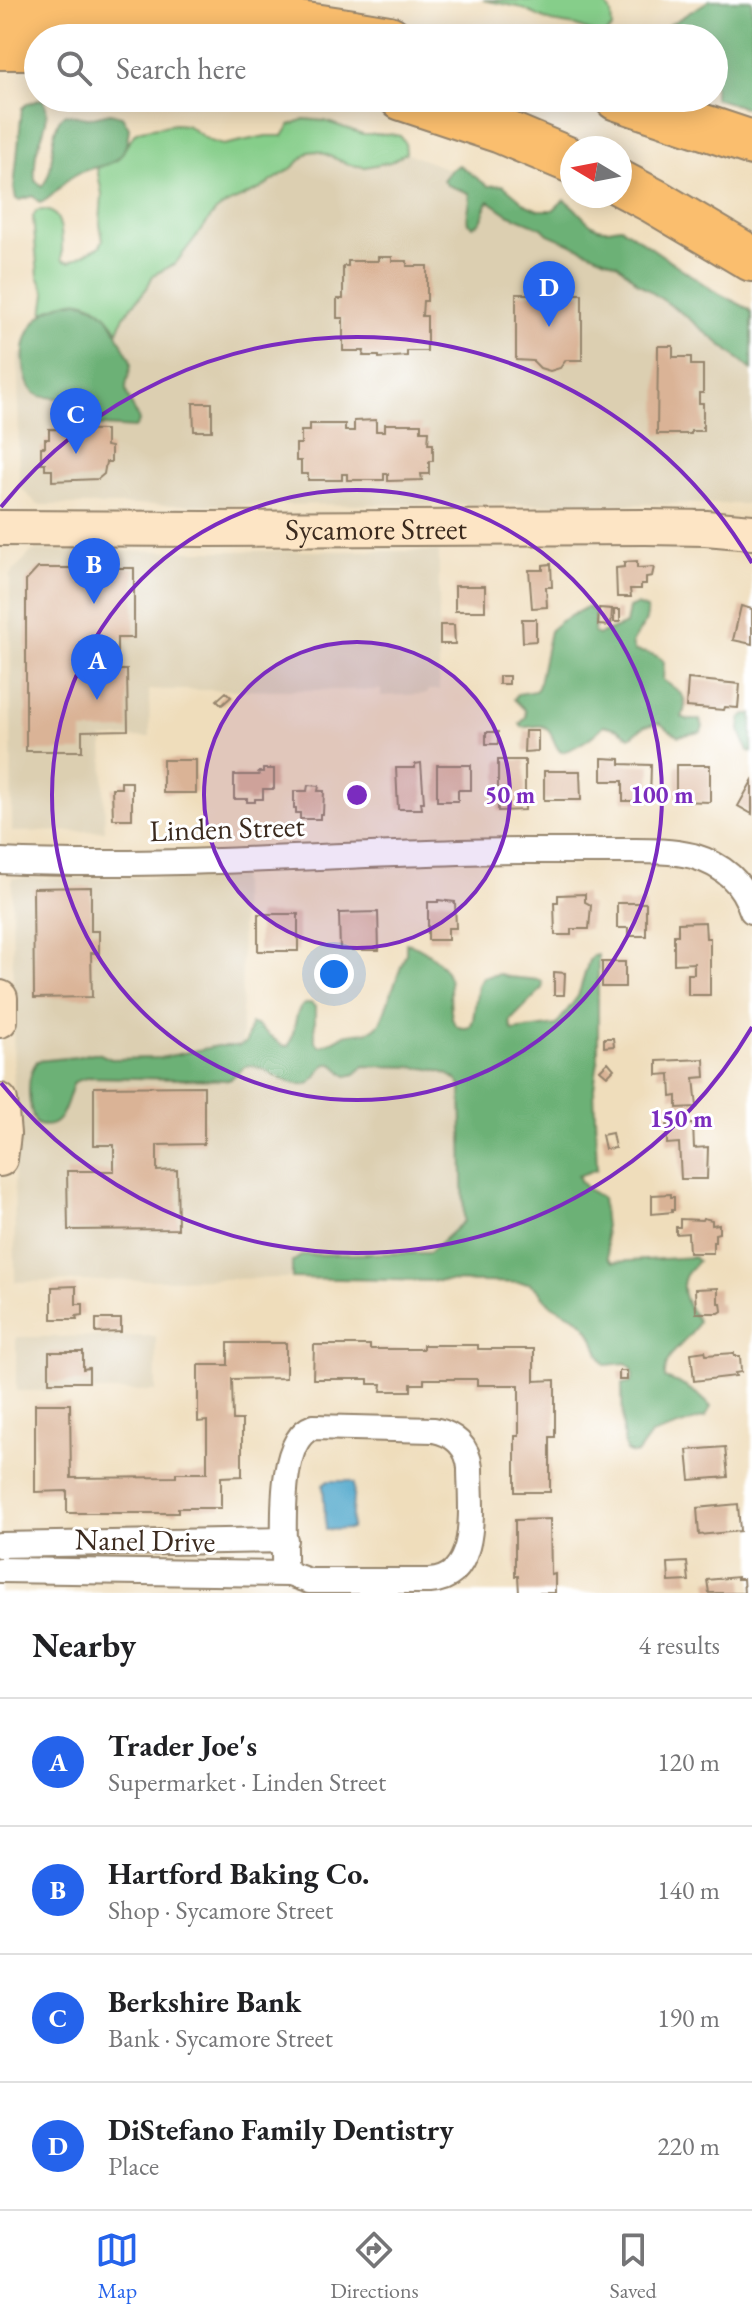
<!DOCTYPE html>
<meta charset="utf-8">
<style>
:root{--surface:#fff;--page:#f6f6f6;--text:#202124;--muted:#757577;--line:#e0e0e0;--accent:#2563eb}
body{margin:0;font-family:"EB Garamond",serif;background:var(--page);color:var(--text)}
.compass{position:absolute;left:560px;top:136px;width:72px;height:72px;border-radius:50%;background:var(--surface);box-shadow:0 4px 20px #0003;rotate:280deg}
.you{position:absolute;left:334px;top:974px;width:28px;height:28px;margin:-20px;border:6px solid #fff;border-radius:50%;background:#1a73e8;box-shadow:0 0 0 12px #1a73e833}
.badge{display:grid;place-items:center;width:52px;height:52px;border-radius:50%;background:var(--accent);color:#fff;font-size:26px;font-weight:700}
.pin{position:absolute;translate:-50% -66px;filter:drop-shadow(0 2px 4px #0008)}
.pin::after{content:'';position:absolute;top:42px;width:28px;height:24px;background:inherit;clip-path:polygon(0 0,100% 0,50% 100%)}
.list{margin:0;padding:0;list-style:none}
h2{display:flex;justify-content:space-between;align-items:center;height:104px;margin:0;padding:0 32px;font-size:34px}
h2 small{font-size:26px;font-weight:400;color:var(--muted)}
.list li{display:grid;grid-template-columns:52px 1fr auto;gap:24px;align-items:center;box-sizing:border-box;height:128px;padding:0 32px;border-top:2px solid var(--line)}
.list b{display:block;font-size:30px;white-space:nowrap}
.list p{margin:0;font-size:26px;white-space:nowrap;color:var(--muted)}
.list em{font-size:26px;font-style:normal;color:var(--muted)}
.icon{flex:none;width:44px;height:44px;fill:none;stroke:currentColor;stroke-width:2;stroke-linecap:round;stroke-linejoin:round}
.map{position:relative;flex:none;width:752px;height:1593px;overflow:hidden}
.search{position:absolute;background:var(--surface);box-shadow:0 4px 20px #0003;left:24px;right:24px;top:24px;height:88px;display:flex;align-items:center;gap:20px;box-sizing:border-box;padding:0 28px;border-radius:44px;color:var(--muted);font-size:30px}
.sheet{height:616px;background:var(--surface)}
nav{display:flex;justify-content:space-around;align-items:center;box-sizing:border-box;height:112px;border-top:2px solid var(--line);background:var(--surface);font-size:22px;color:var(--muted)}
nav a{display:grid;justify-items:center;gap:4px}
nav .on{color:var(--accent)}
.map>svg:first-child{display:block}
</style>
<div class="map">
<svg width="752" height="1593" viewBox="0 0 752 1593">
<rect width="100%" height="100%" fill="#fff"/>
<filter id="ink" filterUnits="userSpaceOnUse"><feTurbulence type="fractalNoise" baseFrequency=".0125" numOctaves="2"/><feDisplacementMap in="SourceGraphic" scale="16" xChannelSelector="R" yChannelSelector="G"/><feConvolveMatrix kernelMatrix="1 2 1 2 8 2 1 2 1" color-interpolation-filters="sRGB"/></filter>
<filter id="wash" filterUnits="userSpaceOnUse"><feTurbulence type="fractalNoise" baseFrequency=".006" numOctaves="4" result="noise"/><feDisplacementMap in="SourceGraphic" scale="32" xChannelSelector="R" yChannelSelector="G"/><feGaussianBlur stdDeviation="1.8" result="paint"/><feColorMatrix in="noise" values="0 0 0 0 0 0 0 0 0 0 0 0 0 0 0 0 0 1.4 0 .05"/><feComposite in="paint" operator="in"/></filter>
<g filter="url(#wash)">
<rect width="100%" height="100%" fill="#efddbb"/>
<path fill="#dccfb1" d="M318,151l9,4 75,2 4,-4 45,17 -6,6 2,9 22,7 3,8 -6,17 7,9 5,-1 5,-5 3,-15 3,-4 19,13 34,14 6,6 70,30 20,19 44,30 68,55 2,2v134l-714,1 -19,-19 -1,-132h4l3,21 19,22h11l9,3 24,25 51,-3 -2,-11 -8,-11 -3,-12 5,-21 -1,-8 -12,-28 6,-15 23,-28 6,-13 23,-11 40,-53 7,-5 25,-10 44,-28 17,-16z
M32,551h407v139h-11v4l-47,2v-6h-232l1,47 -47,1 2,93 -93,1 -2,-257z
M241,877l1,167 -3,2h-22l-57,12 -49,1 -13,-6h-5l-17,4 -32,2 -14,33 3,26 3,6 28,-11 10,-31 15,-5 140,3 23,-15 61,16 12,-16 3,-1 8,2 7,8h12l9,-8 73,3 19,9 5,8 3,135 -35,32 -126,2 -11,7v16l-277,4 -3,-404z
M156,1336v55h-140v-54z"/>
<path fill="#86ce8a" stroke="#607c54" stroke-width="2" d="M483,0h120l8,13 1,15 -6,6h-9l-21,-8 -25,-4 -32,-15z
M304,119l21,2 38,13h27l10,2 5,6 1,11 -16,9 -25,5 -15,-2 -32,-14 -9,1 -17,16 -32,21 -37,17 -7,5 -41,53 -22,11 -6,13 -23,28 -6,15c-10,-16 -29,-36 -50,-29 -9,2 -17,8 -25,12l3,-20 -8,-18 -5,-59 3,-6c29,-8 26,29 26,48l2,2 6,1 30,-16 3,-6 -3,-16 2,-30 -5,-26 20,-8 18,-27 6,-3 34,-6 11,1 24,16 13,4 43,-9h17l7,-11z"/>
<path fill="#6cb176" stroke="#546e4a" stroke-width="2" d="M710,0h42v110l-38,-12v-60h-73l18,-7z
M42,99c12,15 -2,38 -6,55 -1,9 -2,18 -1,26l7,6c17,-18 4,-59 23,-72l23,4 22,-5 12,3 7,12c-4,49 -31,30 -59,50 -11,8 -18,21 -30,25l-7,-7 -14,4 -3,-1 -2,-11 8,-80 5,-4z
M459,165l29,21 15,-1 24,20 11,5h15l11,-10c15,7 23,30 43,29 5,0 9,-2 14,-2l93,64 35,18 3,6v55l-70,-57 -44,-30 -20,-19 -70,-30 -6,-6 -34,-14 -19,-13c-8,9 -2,21 -16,25l-5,-3c-3,-11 5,-19 1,-30l-22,-8 -4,-5 8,-10z
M78,301c29,6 34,21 45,45 3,6 7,11 8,17 0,9 -5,17 -5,25 0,12 11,22 13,34l-4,6 -47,-3c-8,-9 -17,-22 -28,-26 -8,-3 -17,0 -24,-5 -9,-6 -11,-19 -12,-28 -4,-37 18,-61 54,-65z
M636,605l11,4c2,16 -10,21 -15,35l3,7c10,2 22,2 29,11l-1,18c15,11 28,15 19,37l6,3h12l3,6 -2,6 -23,4 -19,-13 -14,3 -15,11 -12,-8 -14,-4c-10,11 -28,24 -43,27 -9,-7 -7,-23 -19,-26 -6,-1 -14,2 -20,1l-2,-3 6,-7 -1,-7 -11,-11 4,-5 17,-3 3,-3 12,-57 9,-9 28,-15 8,5 -1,21 4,2 28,-11 3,-16z
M746,714h6v38l-4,-1 -8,-20 1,-13z
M406,943c15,2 38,20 43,35 4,15 -6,57 21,49l3,-7 5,-35 5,-8 17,-3 8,3 31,3 3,2 1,4 -3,5 -30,30 1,7 2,3 43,-6 22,-29 11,-36 4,-4 5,-1v106l-4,27 3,81 -19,7c5,13 14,15 24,22l6,60 5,4 81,-5 4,4c-4,5 -11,11 -13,16 -7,16 5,32 13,44 -6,21 -35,29 -33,57 18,6 34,15 46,29l-6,10 -54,18 -14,19h-5l-6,-3 -3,-18 -1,-49 9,-2 2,-5 -1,-9 -6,-5 -20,2c-9,-9 -10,-24 -17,-35 -9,-15 -23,-16 -37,-25 -9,-6 -13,-17 -23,-22l-237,-5v-16l11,-7 126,-2 35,-32 -3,-135c-13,-24 -71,-19 -97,-20l-9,8 -8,2c-5,-3 -10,-10 -15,-12 -12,-3 -14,17 -24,20 -19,4 -39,-15 -56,-19l-6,1 -17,14 -140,-3 -15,5c-8,18 -10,52 -38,42 -8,-17 -11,-47 1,-63l39,-4 17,-4h5l13,6 49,-1 57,-12h22l7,-4 5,-18 5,1 27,21h5c10,-13 3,-43 23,-43l4,4v34l4,5c10,-1 17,-8 26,-11 15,-5 26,2 36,-14l25,-68z"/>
<path fill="#4ca5ca" stroke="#446874" stroke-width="2" d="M328,1481h21l5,3 -3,45 -25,1 -3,-45z"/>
<g id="blocks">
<path fill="#dab396" d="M378,257h14v4h15v5h20v35h-4l-1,15h5v35h-20v5l-28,2v-2h-16l1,-5h-21v-33h-6v-19h6v-33h5v-5h30z
M516,294h66v66h-16l-6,8 -10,3 -10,-3 -7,-7 -17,-1z
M658,346h15v11h18v8h12v28h-4v10h4v28h-12v3h-34z
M193,403h19v28h-18z
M376,420v11h9v-7h36v7h8l-1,13h5v17h-4v13h-8l1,6 -34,1v-7h-4v6h-37v-6h-5v6h-34v-6h-7v-13h-5v-17h5v-13h8v-7h36v7h9v-10z
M49,429l57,1v16l5,1v15h-5l-2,12 -6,5 -46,2v-11h-7v-7h-4v-16h4v-8h4z
M637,561v7l17,-1 -2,9 -6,1v7h-5v5h-11l1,8h-14l-1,-29 8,-1v-5z
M551,564l1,23h-6l1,20 -15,1 -3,-38h14v-5z
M38,568h96v70h-17v32h10l1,60 -46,1v20h-56v-170z
M455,586h30v25h-30z
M741,606l11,3v35l-19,-4z
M599,608l13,1 -1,17 -13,-1z
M614,610h6v12h-6z
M522,619h14v22l-13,1z
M440,625h14l1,19h-15z
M499,676h10v8h-10z
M688,679l52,5 -2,24 -13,-1 -1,3 -38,-3z
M226,692l5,5 -9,8 -5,-5z
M525,731h13v20l-14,1z
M486,732h12v12h-12z
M602,758l18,1v5l31,1 -1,36h-27v-20h-21z
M163,760h33v33h-33z
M498,760h27v50l-27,1z
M421,763l3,39h-3l1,7h-24l-2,-41h19v-4z
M437,765h34v25h-13v11h-21z
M676,765h34v37l-34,-1z
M263,769h11v20h-11v10h-8v3h-8v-3h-13v-24h25l-1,-3h5z
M544,771h36l1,29h-37z
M752,781v33l-14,-8z
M121,782h11v37h-19l-1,-31h9z
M308,785l11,1 -1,5h6l-1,23h-3v5h-20v-6h-4v-5h-2v-17h13z
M91,887v44h8v22h-8l1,44 -58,1 -1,-110z
M585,894v8l6,3 -2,24h-18v6h-16l-1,-33h4v-7z
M438,900l17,2 1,26h-8v12h-20v-38h10z
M617,903h29v33h-18v-8h-11z
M378,912l1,38h-39l-1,-37z
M258,914h40v37h-40z
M705,922l1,16h4v57h-22v-21h6v-11l-20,1v-29h4v-12z
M602,962h23v25h-23z
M554,972l11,1 -1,22h-10z
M604,1038h9l1,8 -10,1z
M704,1059l1,18 -11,1 3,29 -20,1v-12l-6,1 -1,-23 -13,1v-14z
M608,1062l6,7 -7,7 -7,-6z
M204,1086v58l-47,1v26l20,-1 1,59 -110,1 -1,-59h47v-26h-20v-58z
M693,1124l1,24 14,-1 -1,32h-26l-2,-36 -12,1v-19z
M612,1133l3,15 -10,1 -3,-14z
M671,1194v3h3v13h-2v2l-20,2v-19z
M703,1218l9,2v5l7,-1v9l-4,1v8h-2v11h-24l-1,-20 -12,1v-7h4v-8l22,1z
M76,1286v18h7v11l-7,1 1,3h-25v-32z
M718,1288v15h3l1,8 -3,2h-23l-1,-24z
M96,1319h25v13l-25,1z
M228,1343h58v35l-54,1 1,41h9v56l-21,1v31h-43v5h-111v-22l-32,1v-88h35l1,74 105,-1v-4h31v-52l-9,1v-57h30z
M314,1345h56v4h53v-4h55v4h56v32l21,-1v57h-5v55h-35v-56h4v-51h-42v-6h-53v5h-13v7h-30l1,-7h-14v-5h-55z
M705,1351l1,4 28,-2v3h6l1,16 -6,1 1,3 -42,5 -3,-28z
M49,1352h34v17l6,-1v14h-40z
M619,1371h8v9h-8z
M725,1447l3,30 -38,3 -3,-30z
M738,1504l2,27 -41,4 -2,-27z
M550,1519l1,56 4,-1v19h-36l-1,-17h-3v-56z
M687,1562l2,19 -20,1 -1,-19z
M737,1577v2h6l1,14h-35l-2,-13z"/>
</g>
</g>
<g filter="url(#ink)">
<use href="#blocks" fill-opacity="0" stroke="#95846c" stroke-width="2"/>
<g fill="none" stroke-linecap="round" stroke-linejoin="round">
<defs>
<path id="street" d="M0,861c174,8 349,-9 523,-10 32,0 65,0 97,0 24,0 49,-1 73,5 30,9 49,25 59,55
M313,1427l121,3c20,4 34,16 36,38 0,37 11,109 -40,113h-121l-17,-6 -8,-8c1,-33 -8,-127 29,-140z
M0,1545l285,-5
M0,1570l289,4"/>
<g id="secondary">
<path id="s1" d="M0,528l206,1 439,-2 61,1 46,4"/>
<path d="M0,998v22"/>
<path d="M0,1101l3,33 -3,25"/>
</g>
<path id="highway" d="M0,10c131,-5 261,5 389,28
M0,47h38
M402,98l99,33 71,30
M617,98l135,45
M620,183l34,18 98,58"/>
</defs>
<use href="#street" stroke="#95846c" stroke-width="28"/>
<use href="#secondary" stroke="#95846c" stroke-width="38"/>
<use href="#highway" stroke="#95846c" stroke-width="48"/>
<use href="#street" stroke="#fff" stroke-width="24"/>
<use href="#secondary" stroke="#fde5c5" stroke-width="34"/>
<use href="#highway" stroke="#fabe6e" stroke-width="44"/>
</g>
</g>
<circle cx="357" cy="795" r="153" fill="#7b2cbf" fill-opacity=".12"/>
<g fill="none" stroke="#7b2cbf" stroke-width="4">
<circle cx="357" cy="795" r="153"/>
<circle cx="357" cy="795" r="305"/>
<path d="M752 1027A458 458 0 0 1 1 1083M1 507A458 458 0 0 1 752 563"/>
</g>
<g text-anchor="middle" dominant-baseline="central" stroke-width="6" stroke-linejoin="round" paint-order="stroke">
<g font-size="30" fill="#3b2a1e" stroke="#fff">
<text stroke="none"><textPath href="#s1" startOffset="376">Sycamore Street</textPath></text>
<text transform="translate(227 828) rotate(-2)">Linden Street</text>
<text transform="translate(145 1540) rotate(1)">Nanel Drive</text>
</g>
</g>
<circle cx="357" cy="795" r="12" fill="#7b2cbf" stroke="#fff" stroke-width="4"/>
<g font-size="24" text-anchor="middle" font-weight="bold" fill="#7b2cbf" stroke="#fff" stroke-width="6" stroke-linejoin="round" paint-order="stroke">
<text x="510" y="803">50 m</text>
<text x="662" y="803">100 m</text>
<text x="681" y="1127">150 m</text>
</g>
</svg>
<svg class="compass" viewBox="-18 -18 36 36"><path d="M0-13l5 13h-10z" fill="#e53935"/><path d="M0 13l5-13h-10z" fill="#757577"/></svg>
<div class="you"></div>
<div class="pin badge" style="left:97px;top:700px">A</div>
<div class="pin badge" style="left:94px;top:604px">B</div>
<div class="pin badge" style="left:76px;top:454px">C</div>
<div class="pin badge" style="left:549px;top:327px">D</div>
<div class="search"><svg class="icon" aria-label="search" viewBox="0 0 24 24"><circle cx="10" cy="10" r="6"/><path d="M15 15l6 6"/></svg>Search here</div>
</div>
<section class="sheet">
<h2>Nearby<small>4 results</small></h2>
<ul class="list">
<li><span class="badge">A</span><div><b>Trader Joe's</b><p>Supermarket · Linden Street</p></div><em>120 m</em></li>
<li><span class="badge">B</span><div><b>Hartford Baking Co.</b><p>Shop · Sycamore Street</p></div><em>140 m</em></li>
<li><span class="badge">C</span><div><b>Berkshire Bank</b><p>Bank · Sycamore Street</p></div><em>190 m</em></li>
<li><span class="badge">D</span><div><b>DiStefano Family Dentistry</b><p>Place</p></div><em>220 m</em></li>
</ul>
</section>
<nav>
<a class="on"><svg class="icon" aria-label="map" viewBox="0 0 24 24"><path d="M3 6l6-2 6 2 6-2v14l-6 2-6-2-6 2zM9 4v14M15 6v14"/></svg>Map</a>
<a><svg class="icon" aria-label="directions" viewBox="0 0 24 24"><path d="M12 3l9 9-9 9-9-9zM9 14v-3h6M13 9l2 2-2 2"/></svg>Directions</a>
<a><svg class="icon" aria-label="saved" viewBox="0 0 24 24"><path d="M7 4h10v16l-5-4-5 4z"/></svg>Saved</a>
</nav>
